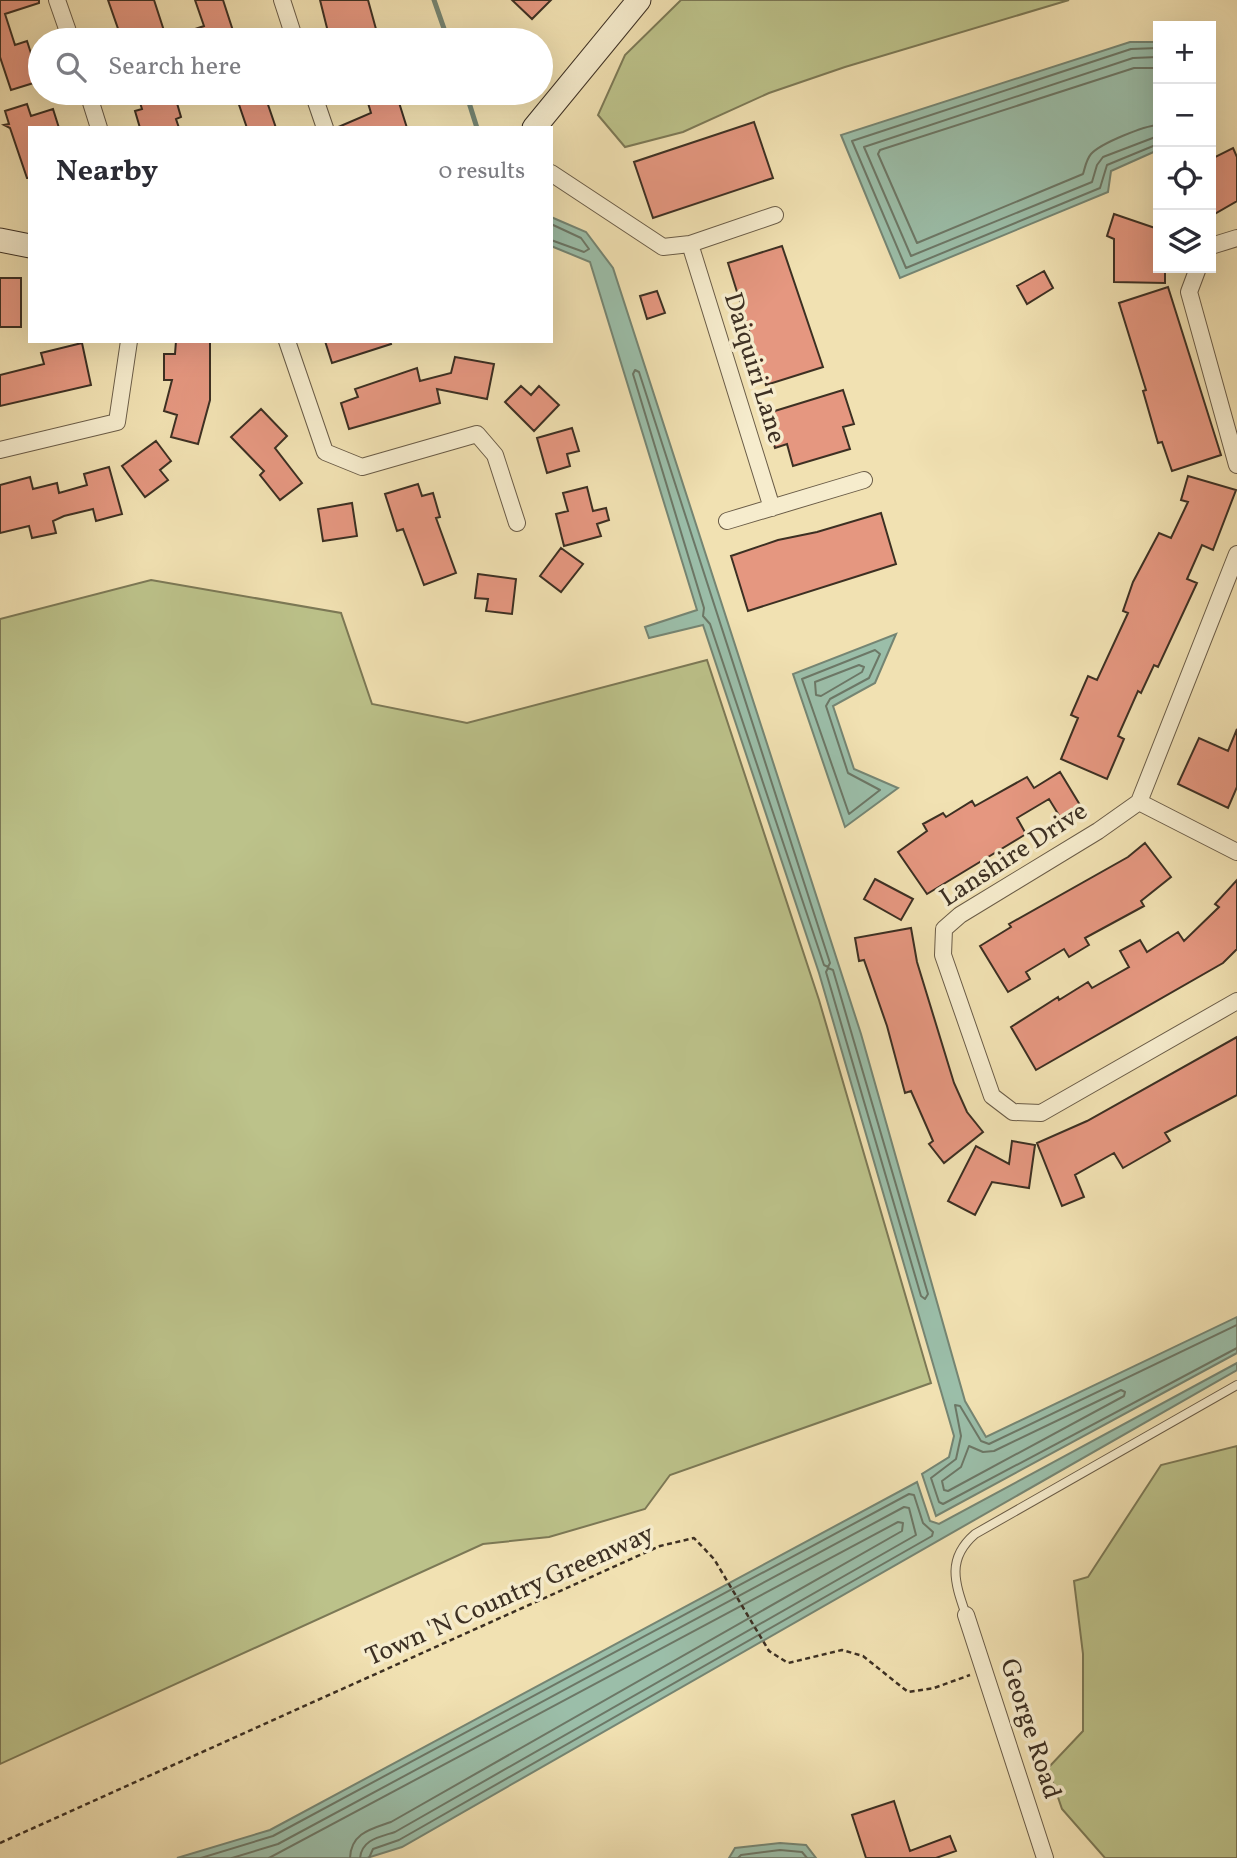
<!DOCTYPE html>
<meta charset="utf-8">
<style>
:root{--surface:#fff;--page:#f2f2f3;--text:#2b2b33;--muted:#7c7c81;--line:#e1e1e2}
body{margin:0;font-family:Vollkorn,serif;background:var(--page);color:var(--text)}
.controls{position:absolute;right:21px;top:21px;display:grid;overflow:hidden;border-radius:0px;box-shadow:0 7px 28px #0002}
.controls button{width:63px;height:63px;display:grid;place-items:center;padding:0;border:0;border-bottom:2px solid var(--line);background:var(--surface);color:var(--text);font:35px sans-serif}
.list{margin:0;padding:0;list-style:none}
h2{display:flex;justify-content:space-between;align-items:center;height:91px;margin:0;padding:0 28px;font-size:30px}
h2 small{font-size:23px;font-weight:400;color:var(--muted)}
.icon{flex:none;width:38px;height:38px;fill:none;stroke:currentColor;stroke-width:2;stroke-linecap:round;stroke-linejoin:round}
.map{position:relative;flex:none;width:1237px;height:1858px;overflow:hidden}
.search{position:absolute;background:var(--surface);box-shadow:0 7px 28px #0002;left:28px;top:28px;width:525px;height:77px;display:flex;align-items:center;gap:18px;box-sizing:border-box;padding:0 24px;border-radius:38px;color:var(--muted);font-size:26px}
.panel{position:absolute;background:var(--surface);box-shadow:0 7px 28px #0002;left:28px;top:126px;width:525px;height:217px;border-radius:0px}
.map>svg:first-child{display:block}
</style>
<div class="map">
<svg width="1237" height="1858" viewBox="0 0 1237 1858">
<rect width="100%" height="100%" fill="#f1e1b2"/>
<filter id="stains"><feTurbulence type="fractalNoise" baseFrequency=".00286" numOctaves="4"/><feColorMatrix values="0 0 0 0 .2 0 0 0 0 .09 0 0 0 0 .02 0 0 0 .5 -.17"/></filter>
<radialGradient id="worn" r=".72"><stop offset=".6" stop-color="#630" stop-opacity="0"/><stop offset="1" stop-color="#630" stop-opacity=".3"/></radialGradient>
<path fill="#bcc28a" stroke="#7c7956" stroke-width="2" d="M681,0h388l-224,67 -76,26 -86,39 -58,15 -27,-32 27,-60z
M151,580l190,33 31,91 95,19 240,-63 112,340 112,383 -261,92 -25,34 -96,28 -66,7 -483,220v-1145z
M1237,1446v412h-132l-43,-49 -14,-41 35,-37v-77l-9,-73 14,-4 73,-112z"/>
<path fill="#9bbea9" stroke="#758573" stroke-width="2" d="M1130,42h28v108l-47,21 -3,21 -208,86 -59,-143z
M551,217l35,15 27,36 248,766 104,367 21,36 251,-120v36l-301,163 -14,-42 27,-17 5,-21 -135,-463 -116,-348 -54,13 -4,-11 52,-17 -107,-348 -39,-16z
M896,634l-21,49 -42,23 21,63 44,19 -53,39 -52,-153z
M1237,1363v7l-835,477 -35,11h-190l93,-28 647,-348 13,39 9,3z
M780,1843l26,2 10,13h-87l6,-10z"/>
<g fill="none" stroke-linecap="round" stroke-linejoin="round">
<path stroke="#6c7766" stroke-width="2" d="M1158,48l-27,1 -279,92 54,127 194,-80 7,-23 51,-21
M1158,57l-25,1 -269,89 47,109 181,-74 5,-17 6,-8 55,-21
M1158,68h-24l-254,82 -2,4 39,89 166,-69c2,-6 3,-14 8,-20 10,-11 53,-28 67,-29
M551,224l30,14 8,11 -5,3 -33,-12
M635,370l4,2 191,591 -2,4 -4,-2 -114,-341 -7,-8 1,-8 -71,-234z
M875,650l5,4 -11,24 -39,21 -4,7 22,67 32,17 -31,24 -47,-135z
M859,665l5,2 -2,5 -41,24 -5,-1 -1,-13z
M828,968l5,2 95,324 -3,5 -4,-3 -95,-324z
M1237,1325l-248,119 -8,-3 -21,-35 -5,-1 6,31 -5,23 -25,19 8,24 4,2 294,-156
M1121,1390l4,2 -1,4 -176,95 -4,-1 -2,-9 19,-14 8,-21 14,6 11,-1z
M201,1858l72,-22 636,-342 5,1 9,28 10,9 -1,4 -533,304 -26,9 -4,9
M232,1858l46,-14 626,-337 5,1 7,27 -521,297c-15,5 -33,7 -35,26
M269,1858l629,-336 5,1 -1,8 -511,291c-20,7 -40,11 -41,36
M738,1858l3,-3 39,-5 22,2 5,6"/>
<path stroke="#758573" stroke-width="5" d="M434,0l14,40
M466,93l11,35"/>
</g>
<path fill="#e59780" stroke="#3d3023" stroke-width="2" d="M0,0h39v3l-34,11 10,31 12,-4 13,40 -29,9 -11,-33z
M108,0h46l13,40h-45z
M195,0h28l13,40h-67l-1,-2 36,-12z
M320,0h48l11,40h-37l-1,-3 -11,3z
M512,0h39l-19,19z
M137,93h37l7,24 -5,2 3,9h-39l-5,-17 7,-2z
M235,93h29l12,35h-29z
M365,93h31l11,35h-71l35,-15z
M27,104l4,12 22,-7 6,19h-29v50h-3l-17,-50 -6,-3 5,-1 -4,-13z
M754,122l19,56 -120,40 -19,-56z
M1233,148l4,9v44l-26,15v-57z
M1114,214l44,15v39h7v15l-51,-1v-43l-7,-3z
M782,246l41,121 -57,18 -38,-122z
M1044,271l9,17 -26,16 -10,-18z
M0,278h21v49h-21z
M1168,287l53,168 -49,16 -10,-29 -4,1 -15,-52 3,-1 -27,-87z
M657,291l8,22 -18,6 -7,-23z
M176,341h34v59l-12,44 -27,-7 6,-22 -13,-4 8,-31h-8v-26h11z
M325,341h65l1,3 -59,19z
M82,343l9,42 -91,21v-31l44,-11 -3,-11z
M455,357l39,7 -7,35 -50,-10 3,14 -91,26 -8,-26 17,-6 -3,-8 62,-21 3,13 31,-8z
M521,386l10,9 8,-9 20,19 -25,26 -29,-29z
M843,390l11,34 -11,3 7,22 -57,17 -6,-22 -12,4 -10,-34z
M261,409l26,27 -12,12 27,35 -22,17 -20,-25 4,-4 -33,-34z
M572,428l7,23 -12,3 3,12 -23,7 -10,-35z
M156,441l15,20 -11,9 8,10 -23,17 -23,-31z
M109,467l13,47 -26,7 -3,-12 -29,7 -11,5 3,12 -24,5 -3,-12 -29,7v-48l30,-8 3,12 24,-6 2,10 28,-8 -3,-11z
M1188,476l48,14 -23,60 -11,-5 -15,34 10,4 -39,84 -4,-2 -13,28 -3,-2 -20,45 6,3 -17,40 -46,-20 17,-41 -7,-3 17,-39 9,4 31,-67 -5,-2 10,-29 26,-49 12,5 17,-36 -7,-2z
M418,484l4,12 11,-3 7,24 -4,1 20,55 -32,12 -21,-56 -6,2 -12,-37z
M587,487l6,24 13,-3 3,12 -12,4 4,12 -37,10 -8,-32 12,-3 -5,-18z
M352,503l5,33 -34,5 -5,-32z
M881,513l15,51 -148,47 -17,-55 47,-16 39,-8z
M561,548l22,16 -22,28 -21,-16z
M478,574l38,5 -4,35 -26,-3 2,-12 -13,-1z
M1237,729v58l-9,21 -50,-24 21,-46 29,13z
M1060,772l20,33 -20,12 -11,-18 -32,19 9,16 -99,60 -29,-42 29,-21 -4,-7 20,-11 3,4 26,-16 3,5 52,-29 7,11z
M1145,843l26,34 -30,24 3,5 -59,32 4,7 -20,12 -5,-8 -38,23 4,7 -22,13 -28,-46 31,-19 -2,-3 119,-67z
M875,879l38,20 -12,21 -37,-21z
M1237,880v69l-14,14 -187,107 -25,-43 47,-30 1,3 29,-18 4,6 37,-21 -9,-16 20,-11 7,12 31,-20 6,9 35,-34 -4,-3z
M911,928l6,34 37,121 13,29 16,20 -39,31 -15,-19 4,-3 -22,-50 -6,2 -18,-67 -23,-66 -5,1 -4,-23z
M1237,1037v58l-72,38 5,8 -47,27 -9,-15 -39,22 9,22 -22,9 -25,-63 50,-22z
M1012,1141l23,4 -6,43 -37,-6 -17,33 -27,-14 28,-55 33,18z
M894,1801l16,50 40,-15 6,15 -20,7h-70l-14,-43z"/>
<g fill="none" stroke-linecap="round" stroke-linejoin="round">
<defs>
<path id="lane" d="M966,1615c-11,-32 -20,-56 9,-81l262,-149"/>
<path id="street" d="M57,0l14,40
M282,0l13,40
M88,93l11,35
M313,93l12,35
M551,173l112,74 27,-3 85,-29
M690,244l82,264
M1211,246l26,-8
M1198,268l-9,24 48,173
M287,341l38,111 37,15 115,-33 18,21 22,68
M0,450l117,-28 12,-81
M727,521l137,-41
M1139,802l98,-248
M1237,852l-98,-50 -41,29 -138,84 -16,14 -1,26 49,141 21,16 28,1 196,-112
M966,1615l79,243"/>
<path id="secondary" d="M534,128l105,-128
M0,240l30,6"/>
</defs>
<use href="#lane" stroke="#6a5c47" stroke-width="10"/>
<use href="#street" stroke="#6a5c47" stroke-width="18"/>
<use href="#secondary" stroke="#3d3023" stroke-width="25"/>
<path stroke="#3d3023" stroke-width="2.5" stroke-dasharray="5 3.5" stroke-linecap="butt" d="M0,1843l660,-297 34,-8 20,21 55,92 19,12 54,-13 21,6 45,36 26,-4 36,-13"/>
<use href="#lane" stroke="#f6eccd" stroke-width="8"/>
<use href="#street" stroke="#f6eccd" stroke-width="16"/>
<use href="#secondary" stroke="#f6eccd" stroke-width="23"/>
</g>
<g text-anchor="middle" dominant-baseline="central" stroke-width="7" stroke-linejoin="round" paint-order="stroke">
<g font-size="26" fill="#3d3023" stroke="#f6eccd">
<text transform="translate(754 368) rotate(73)">Daiquiri Lane</text>
<text transform="translate(1014 855) rotate(-33)">Lanshire Drive</text>
<text transform="translate(510 1596) rotate(-24)">Town 'N Country Greenway</text>
<text transform="translate(1030 1729) rotate(72)">George Road</text>
</g>
</g>
<rect width="100%" height="100%" filter="url(#stains)"/>
<rect width="100%" height="100%" fill="url(#worn)"/>
</svg>
<div class="controls">
<button>+</button>
<button>−</button>
<button><svg class="icon" aria-label="locate" viewBox="0 0 24 24"><circle cx="12" cy="12" r="6"/><path d="M12 2v4M12 18v4M2 12h4M18 12h4"/></svg></button>
<button><svg class="icon" aria-label="layers" viewBox="0 0 24 24"><path d="M12 4l9 5-9 5-9-5zM3 14l9 5 9-5"/></svg></button>
</div>
<div class="search"><svg class="icon" aria-label="search" viewBox="0 0 24 24"><circle cx="10" cy="10" r="6"/><path d="M15 15l6 6"/></svg>Search here</div>
<section class="panel">
<h2>Nearby<small>0 results</small></h2>
<ul class="list">
</ul>
</section>
</div>
